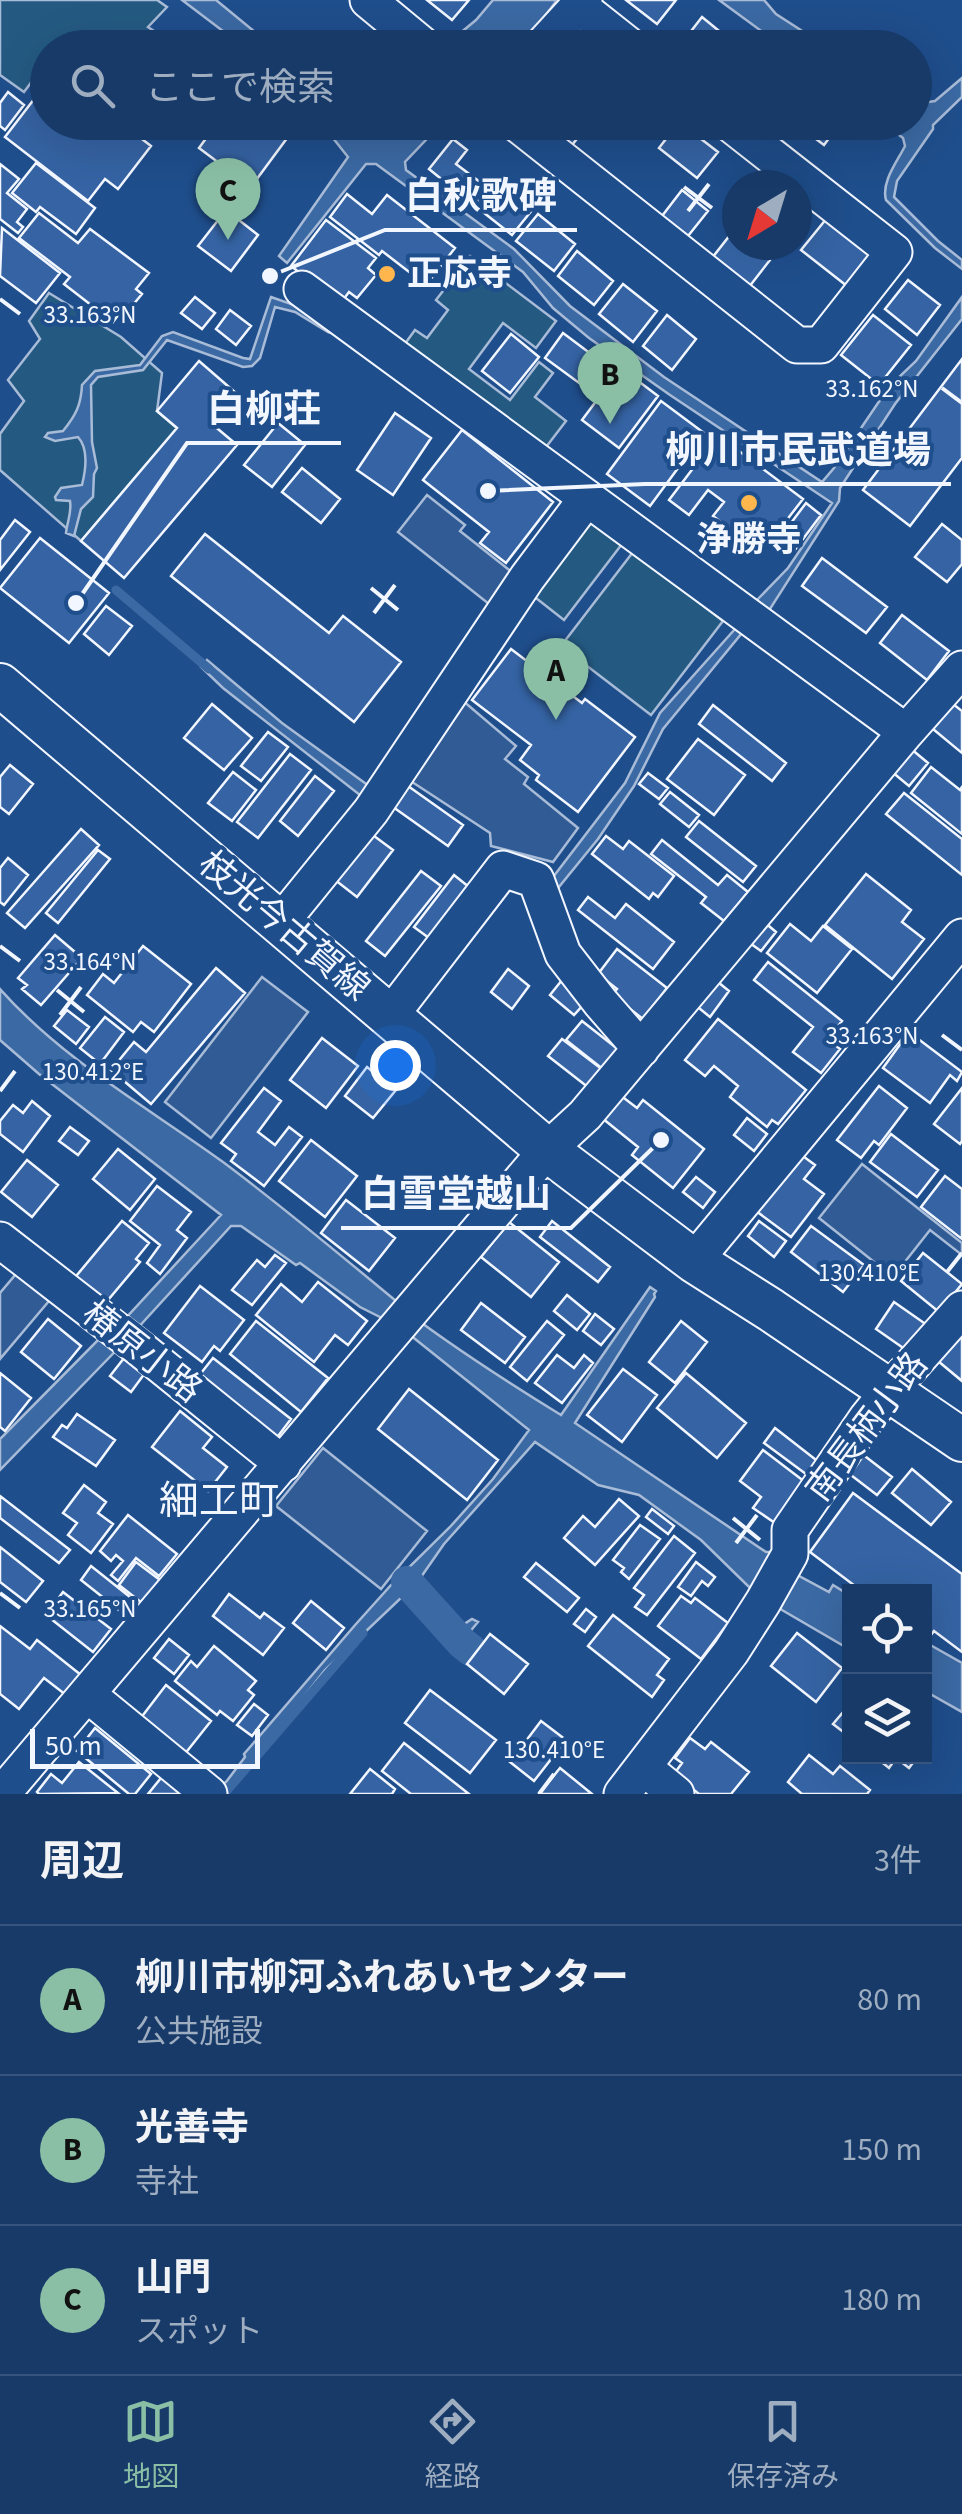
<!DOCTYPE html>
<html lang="ja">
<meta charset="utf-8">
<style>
:root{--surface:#173a69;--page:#20416f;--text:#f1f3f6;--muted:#9eadc0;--line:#36547d;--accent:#8abfa5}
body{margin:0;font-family:"Source Sans 3","Noto Sans JP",sans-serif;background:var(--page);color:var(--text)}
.controls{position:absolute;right:30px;bottom:30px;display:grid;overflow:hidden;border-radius:0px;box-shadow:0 10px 40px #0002}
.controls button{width:90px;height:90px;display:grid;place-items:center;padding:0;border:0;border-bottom:2px solid var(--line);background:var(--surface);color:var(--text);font:50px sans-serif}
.compass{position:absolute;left:722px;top:170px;width:90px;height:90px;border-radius:50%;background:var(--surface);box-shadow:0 10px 40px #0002;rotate:218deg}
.scale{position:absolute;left:30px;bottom:25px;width:230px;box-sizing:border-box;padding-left:10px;border:5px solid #f2f6ff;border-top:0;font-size:28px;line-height:35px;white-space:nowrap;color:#f2f6ff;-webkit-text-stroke:8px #1f4e8c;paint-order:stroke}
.you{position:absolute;left:395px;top:1065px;width:35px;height:35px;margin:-25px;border:8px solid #fff;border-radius:50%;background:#1a73e8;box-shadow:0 0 0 15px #1a73e833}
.badge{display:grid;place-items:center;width:65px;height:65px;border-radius:50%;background:var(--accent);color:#111;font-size:32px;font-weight:700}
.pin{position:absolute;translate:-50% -82px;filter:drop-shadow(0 2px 5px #0008)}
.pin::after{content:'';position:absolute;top:52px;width:35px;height:30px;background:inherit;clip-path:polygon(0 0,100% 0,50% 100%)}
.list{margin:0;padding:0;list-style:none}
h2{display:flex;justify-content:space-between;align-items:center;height:130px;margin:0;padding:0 40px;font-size:42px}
h2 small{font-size:32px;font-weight:400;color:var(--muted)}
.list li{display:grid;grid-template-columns:65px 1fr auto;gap:30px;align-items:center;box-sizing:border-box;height:150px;padding:0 40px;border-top:2px solid var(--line)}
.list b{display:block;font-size:38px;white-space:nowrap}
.list p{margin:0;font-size:32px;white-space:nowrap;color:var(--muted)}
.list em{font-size:32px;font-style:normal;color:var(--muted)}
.icon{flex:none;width:55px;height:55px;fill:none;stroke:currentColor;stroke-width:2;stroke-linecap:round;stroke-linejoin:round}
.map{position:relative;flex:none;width:962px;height:1794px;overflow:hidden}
.search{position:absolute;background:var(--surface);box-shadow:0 10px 40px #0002;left:30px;right:30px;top:30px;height:110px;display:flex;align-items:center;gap:25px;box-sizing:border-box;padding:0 35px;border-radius:55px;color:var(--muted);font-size:38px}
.sheet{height:580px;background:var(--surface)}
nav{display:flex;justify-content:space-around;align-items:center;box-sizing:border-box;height:140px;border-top:2px solid var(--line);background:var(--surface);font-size:28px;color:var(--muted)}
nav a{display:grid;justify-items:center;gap:5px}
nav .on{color:var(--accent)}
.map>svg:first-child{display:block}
</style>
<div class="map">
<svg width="962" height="1794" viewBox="0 0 962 1794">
<rect width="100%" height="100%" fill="#1f4e8c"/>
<path fill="#245a82" stroke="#a8bbd7" stroke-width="2.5" d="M0,0h157l10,7 -19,20 30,20h-102l-11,-8 -7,8 -10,1 -1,13 -23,31 -24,-17z
M470,256l86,65 -20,27 -33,-25 -34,46 41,31 29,-38 14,11 -18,24 31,24 -23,30 -139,-106 11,-15 12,8 21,-28 -12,-10z
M49,293l72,44 41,36 -5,38 20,17 -96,113 -81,-71v-36l24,-33 -16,-21 32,-41 -11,-18z
M585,515l37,29 -58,76 -37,-29z
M633,552l90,69 -72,94 -90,-69z"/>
<path fill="#305b95" stroke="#a8bbd7" stroke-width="2.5" d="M427,495l38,30 -5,6 53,42 -24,31 -91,-72z
M462,700l54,46 -11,13 23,18 -4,7 54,44 -25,34 -62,-16 -1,-13 -84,-55z
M262,977l46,35 -97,126 -46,-36z
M862,1164l100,79v12l-32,-25 -37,47 -74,-59z
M16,1274l33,27 -49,58v-66z
M323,1448l104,83 -46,58 -105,-83z"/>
<path fill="#3b69a3" stroke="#a8bbd7" stroke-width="2.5" d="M182,0h34l57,47h-29z
M493,0h64c-41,57 -49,47 -115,48l34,-28z
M719,0h45l12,14 51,33h-44z
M962,78v19l-29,28v4l-36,52 -3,16 44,44 24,19v9l-27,-21 -49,-48c-5,-18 11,-38 19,-54l-2,-8 -20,-15 31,-1 1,-18 20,-3z
M321,123h27l10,6 15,-2 7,-4h62l-37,39 1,8 108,79 56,57 94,71 158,105 12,-14 44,-65 19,-24 19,-18 46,-64v22l-67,85 -55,84 -1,13 -69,108 -23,18 -84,102 -29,57 -36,53 -44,54 -7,-8 78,-102 35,-70 75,-84 23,-30 30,-31 44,-65 -162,-108 -81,-57 -36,-30 -30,-36 -147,-108h-10l-79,99 -8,-7 69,-99z
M271,297l26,9 38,28 -7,-2 -33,-20 -20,-5 -15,51 -8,8 -9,1 -76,-27 -24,30 -45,7 -7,8 1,57 5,26 -3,6 -1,23 -12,12 -7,27 -8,-3c1,-11 6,-20 4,-32l-14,-1 -1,-3 6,-9 21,-3c4,-16 7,-36 -4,-48l-23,4 -10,-4 3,-4 15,-2c13,-16 18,-26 19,-46l13,-14 45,-6 22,-29 11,-4 70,26 7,1z
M207,660l75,63 87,63 -4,13 -142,-111 -22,-21z
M0,989c63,71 147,118 223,173 59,44 116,92 173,139l-1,2c53,41 109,77 166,112l89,-128 6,4 -2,3 1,3 -80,126 191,129h5l6,12 52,28 4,-7 16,10v54l-67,-39 -34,-24 -47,-46 -62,-45 -41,-10 -63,-43 -91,102 -32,46 38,43 22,-14 6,3 -20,24 -7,-1 -47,-50 -79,75 -78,99 -4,-2 -17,24 -7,-5 7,-4 19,-25 -1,-3 112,-130 35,-39 59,-58 43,-48 36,-49 -144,-115 -3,3 -22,-11 -60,-44 -4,2 -55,-39h-10l-96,105 -135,139v-31l99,-100 24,-18 98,-106 -182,-141 -39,-34z
M925,1642l37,21v49l-37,-21z"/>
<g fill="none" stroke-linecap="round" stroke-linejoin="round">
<path stroke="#3b69a3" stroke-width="9" d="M116,590l93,79
M224,1794l139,-161"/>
<path stroke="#3b69a3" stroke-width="32" d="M407,1582l55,61 9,7"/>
</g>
<path fill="#3563a3" stroke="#f2f6ff" stroke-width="2.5" d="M427,0h42l-17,20z
M626,0h50l-19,24z
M702,17l33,27 -3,4h-54z
M48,81v41h101l-11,14 13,10 -33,43 -13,-10 -17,22 -83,-64z
M8,92l16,13 -19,25 -5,-4v-23z
M218,122h81l-48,65 -52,-39z
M535,122h55l-21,27z
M679,122l39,30 -21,26 -38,-30z
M841,122l-17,23 -24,-18 -7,8 -16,-12z
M453,139l14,11 -11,14 24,18 -14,17 -37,-30z
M36,163l59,45 -19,26 -36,-27 -4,5 -24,-19z
M0,164l19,15 -12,14 20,16 -10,13 6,5 -5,6 -18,-14z
M511,183l26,21 -25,31 -38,-30 17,-21 11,9z
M682,190l26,21 -20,25 -26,-20z
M347,194l25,20 15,-19 68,53 -29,37 -44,-34 -3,4 -49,-38z
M226,210l32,25 -27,36 -33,-25z
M39,213l39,30 12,-14 59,44 -13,16 6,5 -19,23 -4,-3 -6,8 -49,-38 6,-7 -51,-39z
M538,214l37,30 -21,27 -38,-30z
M827,218l50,40 -25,32 -51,-40z
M326,220l50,38 -8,10 8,7 -19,23 -8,-6 -9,12 -49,-38z
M2,228l58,45 -24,30 -36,-27z
M734,230l3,3v12h15l18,15 -21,27 -37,-29z
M577,251l36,30 -19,24 -36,-29z
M908,280l32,25 -23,30 -32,-26z
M623,284l34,27 -24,31 -34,-28z
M195,297l20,16 -13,16 -21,-16z
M230,310l21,16 -15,19 -20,-16z
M667,315l29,24 -24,31 -29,-24z
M873,315l38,30 -32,40 -38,-30z
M563,333l28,21 4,-6 21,16 -19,25 -8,-6 -3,5 -41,-30z
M511,334l28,23 -29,36 -28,-22z
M962,359v99l-52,68 -47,-36z
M199,361l38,33 -25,30 25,21 -113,133 -43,-37 96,-113 -20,-17z
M621,368l37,28 -39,52 -37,-28z
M661,401l43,32 -54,73 -43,-32z
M395,413l36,25 -38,57 -36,-25z
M278,423l27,22 -33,42 -28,-22z
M462,430l91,72 -47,61 -26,-20 9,-11 -66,-52z
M713,442l13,10 5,-7 72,54 -31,40 -23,-18 -11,14 -25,-19 11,-14 -16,-12 -19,25 -20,-15z
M302,468l38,31 -19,24 -39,-31z
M806,503l15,12 -27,36 -15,-12z
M15,520l15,12 -30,38v-30z
M942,524l20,16v24l-15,18 -32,-25z
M205,534l124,99 14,-17 58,46 -47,60 -183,-146z
M40,538l69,55 -40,50 -69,-55z
M822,558l65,49 -21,26 -64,-47z
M106,606l26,20 -23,29 -25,-21z
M902,615l47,36 -22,29 -47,-37z
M511,649l71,54 3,-4 50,38 -57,75 -42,-32 3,-5 -19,-15 11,-15 -59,-45z
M212,704l40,34 -28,32 -40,-32z
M953,704l9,7v42l-29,-24z
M713,705l73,58 -14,18 -73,-57z
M268,732l20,15 -27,34 -20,-15z
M698,739l47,36 -31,40 -47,-36z
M910,748l18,15 -19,23 -18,-15z
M290,754l21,16 -53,68 -21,-16z
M10,765l23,19 -24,30 -9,-7v-30z
M931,767l29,23 2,-3v47l-51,-41z
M233,772l23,18 -24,31 -24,-18z
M648,773l20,15 -9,11 -20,-15z
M315,776l19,15 -36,45 -18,-15z
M408,786l55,39 -15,21 -55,-39z
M670,792l29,23 -10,12 -29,-23z
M904,793l58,46v36l-76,-61z
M699,821l57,45 -13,16 -57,-45z
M81,829l18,16 -74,83 -18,-15z
M366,830l27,20 -36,47 -27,-21z
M606,836l17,13 6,-8 45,35 -16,21 -5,-4 -4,6 -57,-45z
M662,840l56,45 9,-10 21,17 -24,29 -23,-18 5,-6 -55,-43z
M98,850l12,9 -52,64 -12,-10z
M8,858l20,17 -24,30 -4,-3v-34z
M421,871l20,15 -56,70 -19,-15z
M866,874l45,36 -9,12 22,17 -32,40 -67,-54z
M454,875l15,12 -40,51 -15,-11z
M588,897l27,21 11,-14 48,38 -21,27 -75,-59z
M763,921l13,11 -15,19 -14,-10z
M790,924l21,17 12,-15 29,23 -35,44 -50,-40z
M55,935l27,23 -41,47 -19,-16 5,-4 -9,-7z
M143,946l48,38 -37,48 -13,-10 -8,10 -46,-37 16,-21 11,9z
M617,949l50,39 -24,31 -31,-24 5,-6 -19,-15z
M768,962l74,59 -14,18 12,10 -19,24 -28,-21 20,-25 -59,-47z
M216,968l29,25 -94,111 -40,-34 23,-28 12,10z
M508,969l21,17 -17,23 -21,-17z
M713,978l16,13 -19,26 -16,-13z
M562,980l13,11 -3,4 11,10 -9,10 -24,-20z
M67,1010l22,17 -13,17 -22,-18z
M105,1017l19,15 -24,32 -20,-16z
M718,1019l88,71 -28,34 -6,-4 -5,7 -37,-30 8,-11 -24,-20 -9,10 -20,-16z
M582,1021l37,29 -15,20 -38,-30z
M909,1032l53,40 -5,9 -7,-6 -20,28 -47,-35z
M322,1038l36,28 -32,42 -36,-28z
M562,1039l41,31 -14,18 -41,-32z
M367,1067l29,23 -23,28 -28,-22z
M879,1086l28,22 -28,37 -5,-4 -13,17 -24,-18z
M264,1088l17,13 -23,31 17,13 14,-18 13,10 -38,49 -33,-25 5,-7 -15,-11z
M962,1088v53l-2,3 -26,-20z
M620,1095l17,13 6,-8 61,49 -31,39 -41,-33 6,-8 -36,-29z
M32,1101l18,15 -27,36 -23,-18v-13l13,-16 10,8z
M747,1118l20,16 -13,17 -20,-16z
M70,1127l19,14 -11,14 -19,-14z
M891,1134l47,36 -21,27 -47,-35z
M311,1140l46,36 -32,41 -46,-36z
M118,1149l37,30 -25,31 -37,-31z
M796,1151l19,14 -11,14 20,15 -33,43 -39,-29z
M27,1160l31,25 -26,32 -31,-25z
M945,1176l17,13v50l-41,-32z
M696,1177l19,15 -12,16 -20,-16z
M157,1186l34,26 -14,18 10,8 -27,36 -13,-11 13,-18 -30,-24z
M346,1200l49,38 -26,33 -48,-38z
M122,1221l27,22 -13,16 4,3 -37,44 -31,-25z
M552,1221l58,46 -12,15 -58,-45z
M759,1221l27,20 -12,16 -26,-21z
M509,1222l50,40 -28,35 -50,-40z
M811,1226l53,39 -21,27 -52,-40z
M923,1253l39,31 -23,28 -38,-31z
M275,1255l11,8 -34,42 -20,-15 25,-30 8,7z
M318,1282l49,39 -19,24 -13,-10 -21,27 -58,-47 25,-31 21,18z
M200,1286l44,34 -24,31 -6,-5 -12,16 -38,-29z
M567,1295l23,19 -13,16 -23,-19z
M894,1302l33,23 -18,27 -33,-23z
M481,1303l44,34 -20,26 -44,-33z
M595,1314l19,15 -13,16 -18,-14z
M48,1319l33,27 -27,33 -33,-27z
M256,1321l72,57 -27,34 -71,-58z
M547,1321l17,14 -37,46 -17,-14z
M681,1321l26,21 -32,41 -26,-21z
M962,1331v50l-24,-20z
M128,1353l20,16 -17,23 -21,-16z
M557,1355l17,13 10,-13 9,8 -31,40 -27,-20z
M213,1358l78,61 -19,25 -78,-62z
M623,1369l34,26 -35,47 -35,-27z
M0,1373l31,25 -26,33 -5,-4z
M686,1373l60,50 -29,35 -60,-50z
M409,1389l89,71 -31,40 -89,-71z
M180,1411l32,26 -9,11 24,19 -19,24 -56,-44z
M77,1414l38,26 -19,26 -43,-29 9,-12 5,3z
M775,1428l45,35 -10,14 -46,-34z
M763,1450l42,32 -30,41 -22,-15 8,-11 -21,-16z
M857,1450l35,27 -15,18 -34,-26z
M912,1469l39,33 -20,23 -39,-32z
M84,1485l22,17 -8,11 15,11 -22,29 -23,-18 9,-12 -14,-10z
M853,1493l109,81v78l-28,-21 -7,9 -3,-2v-46h-61l-53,-40z
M0,1496l70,54 -11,13 -59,-45z
M619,1499l20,17 -44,49 -31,-27 19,-22 12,11z
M652,1509l22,17 -6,8 -22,-17z
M128,1515l49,39 -18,22 -23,-18 -18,23 -7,-6 12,-14 -7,-6 -5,6 -11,-10z
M640,1525l20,14 -31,40 -8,-7 3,-4 -11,-8z
M674,1536l21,17 -48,62 -12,-8 9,-12 -10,-7z
M0,1547l43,34 -17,21 -26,-20z
M136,1562l24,18 -18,23 -23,-18z
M696,1562l19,15 -7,9 -6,-5 -11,15 -13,-9z
M536,1563l43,35 -12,14 -43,-35z
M91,1566l44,35 -11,13 -43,-34z
M63,1592l48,37 -18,23 -47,-37z
M229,1594l31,24 4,-5 20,15 -21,27 -50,-39z
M681,1596l10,7 4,-5 33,25 -27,36 -43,-33z
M311,1601l33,27 -18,22 -33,-27z
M586,1609l10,8 -11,15 -11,-8z
M613,1615l56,44 -12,16 7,5 -12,17 -64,-51z
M0,1626l30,23 7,-9 44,35 -15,20 -22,-17 -25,31 -19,-15z
M797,1633l45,35 -26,34 -45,-36z
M490,1634l38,30 -24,30 -37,-30z
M169,1639l20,16 -15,19 -20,-16z
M214,1646l42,35 -8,9 6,5 -21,26 -13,-10 -3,4 -42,-34 16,-20 6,6z
M166,1685l45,36 -27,34 -44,-36z
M430,1690l66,50 -26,33 -65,-50z
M254,1704l14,11 -16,21 -15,-11z
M850,1704v33l-17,-13z
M541,1721l25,19 -32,41 -24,-19z
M95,1728l56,46 -16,20h-6l-52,-43z
M690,1738l15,11 6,-7 38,30 -18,22h-32l-25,-20 8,-11 -7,-5z
M404,1743l65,51h-58l-29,-23z
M809,1755l24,19 7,-8 30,24 -3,4h-65l-14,-12z
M874,1756h44l-9,12 -13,-10 -7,10z
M79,1762l39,31 -79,1 -2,-2 14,-18 11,9z
M560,1768l32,26h-53z
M370,1769l25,20 -3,5h-42z
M165,1773l27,21h-44z"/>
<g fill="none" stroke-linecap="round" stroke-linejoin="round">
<defs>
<path id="minor" d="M368,0l58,48
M579,6l53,42
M540,48l44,-48
M515,122l282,223h24l73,-93 -166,-130
M302,289l604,443
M281,922l90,-111 156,-233 60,-80
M390,1016l113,-147 33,11 27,74 38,49 40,46
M0,1240l138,107 145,117
M694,1261l268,-324
M87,1694l122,100
M643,1767l33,27
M2,1794l545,-644 38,-35 321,-383 56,-63
M622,1794l109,-142 32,-50 27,-48v-24l77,-112 21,-26 74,-83"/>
<path id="major" d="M0,685l547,465 147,111 77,49 191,130"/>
</defs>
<use href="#minor" stroke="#f2f6ff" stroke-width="39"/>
<use href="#major" stroke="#f2f6ff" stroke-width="46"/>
<use href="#minor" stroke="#1f4e8c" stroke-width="35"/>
<use href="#major" stroke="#1f4e8c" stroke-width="42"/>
</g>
<path fill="none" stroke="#f2f6ff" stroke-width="4" d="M684,187l28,21M688,211l21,-27M0,299l20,15M942,388l20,15M371,588l27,22M374,613l21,-28M0,946l20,15M57,990l27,22M60,1015l21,-28M942,1035l20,15M0,1091l15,-20M947,1272l15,-19M733,1518l27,22M736,1543l21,-28M0,1593l20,15M539,1794l15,-20"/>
<g fill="#ffb74d" stroke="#1f4e8c" stroke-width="4">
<circle cx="387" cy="274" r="10"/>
<circle cx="749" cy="503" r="10"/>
</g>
<g text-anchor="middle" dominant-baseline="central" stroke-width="8" stroke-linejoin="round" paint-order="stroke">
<g font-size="35" font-weight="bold" fill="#f2f6ff" stroke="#1f4e8c" text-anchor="start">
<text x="407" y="274">正応寺</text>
<text x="749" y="540" text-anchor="middle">浄勝寺</text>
</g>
<g font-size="35" fill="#f2f6ff" stroke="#1f4e8c">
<text transform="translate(284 926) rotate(40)">枝光今古賀線</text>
<text transform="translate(142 1352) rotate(38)">椿原小路</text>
<text transform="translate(867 1427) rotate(-53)">南長柄小路</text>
</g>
<g font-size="40" fill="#f2f6ff" stroke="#1f4e8c">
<text x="219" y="1501">細工町</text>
</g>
</g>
<g font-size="25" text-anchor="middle" fill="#f2f6ff" stroke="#1f4e8c" stroke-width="8" stroke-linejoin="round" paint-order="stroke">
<text x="90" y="323">33.163°N</text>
<text x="872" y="397">33.162°N</text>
<text x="90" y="970">33.164°N</text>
<text x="872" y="1044">33.163°N</text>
<text x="93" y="1080">130.412°E</text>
<text x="869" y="1281">130.410°E</text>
<text x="90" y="1617">33.165°N</text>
<text x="554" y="1758">130.410°E</text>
</g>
<path fill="none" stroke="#f2f6ff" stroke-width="4" d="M270 276L385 230H577M76 603L187 443H341M488 491L645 484H951M661 1140L571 1228H341"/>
<g fill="#f2f6ff" stroke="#1f4e8c" stroke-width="4">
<circle cx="270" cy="276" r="10"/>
<circle cx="76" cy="603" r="10"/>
<circle cx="488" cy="491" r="10"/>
<circle cx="661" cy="1140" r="10"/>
</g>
<g font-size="38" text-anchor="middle" font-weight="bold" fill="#f2f6ff" stroke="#1f4e8c" stroke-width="8" stroke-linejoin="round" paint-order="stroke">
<text x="481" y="209">白秋歌碑</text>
<text x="264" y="422">白柳荘</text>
<text x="798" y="463">柳川市民武道場</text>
<text x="456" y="1207">白雪堂越山</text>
</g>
</svg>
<div class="controls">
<button><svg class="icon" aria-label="locate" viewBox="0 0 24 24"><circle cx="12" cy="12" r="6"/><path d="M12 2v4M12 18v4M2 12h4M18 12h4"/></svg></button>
<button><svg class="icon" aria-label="layers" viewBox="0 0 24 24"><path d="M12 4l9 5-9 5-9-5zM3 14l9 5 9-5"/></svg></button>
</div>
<svg class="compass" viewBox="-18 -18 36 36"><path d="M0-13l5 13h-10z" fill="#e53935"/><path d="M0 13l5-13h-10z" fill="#9eadc0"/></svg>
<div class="scale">50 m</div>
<div class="you"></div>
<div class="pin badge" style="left:556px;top:720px">A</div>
<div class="pin badge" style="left:610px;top:424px">B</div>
<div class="pin badge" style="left:228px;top:240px">C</div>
<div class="search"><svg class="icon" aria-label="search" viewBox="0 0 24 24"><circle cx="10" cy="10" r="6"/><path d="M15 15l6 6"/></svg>ここで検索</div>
</div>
<section class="sheet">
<h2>周辺<small>3件</small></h2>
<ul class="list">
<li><span class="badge">A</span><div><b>柳川市柳河ふれあいセンター</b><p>公共施設</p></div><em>80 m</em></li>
<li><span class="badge">B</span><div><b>光善寺</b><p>寺社</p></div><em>150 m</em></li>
<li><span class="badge">C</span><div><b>山門</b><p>スポット</p></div><em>180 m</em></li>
</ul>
</section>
<nav>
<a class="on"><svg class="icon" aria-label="map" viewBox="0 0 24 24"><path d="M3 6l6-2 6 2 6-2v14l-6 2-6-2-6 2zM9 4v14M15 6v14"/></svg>地図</a>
<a><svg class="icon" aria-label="directions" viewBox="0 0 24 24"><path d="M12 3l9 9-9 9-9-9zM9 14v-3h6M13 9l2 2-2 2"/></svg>経路</a>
<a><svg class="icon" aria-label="saved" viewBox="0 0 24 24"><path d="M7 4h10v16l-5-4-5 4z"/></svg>保存済み</a>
</nav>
